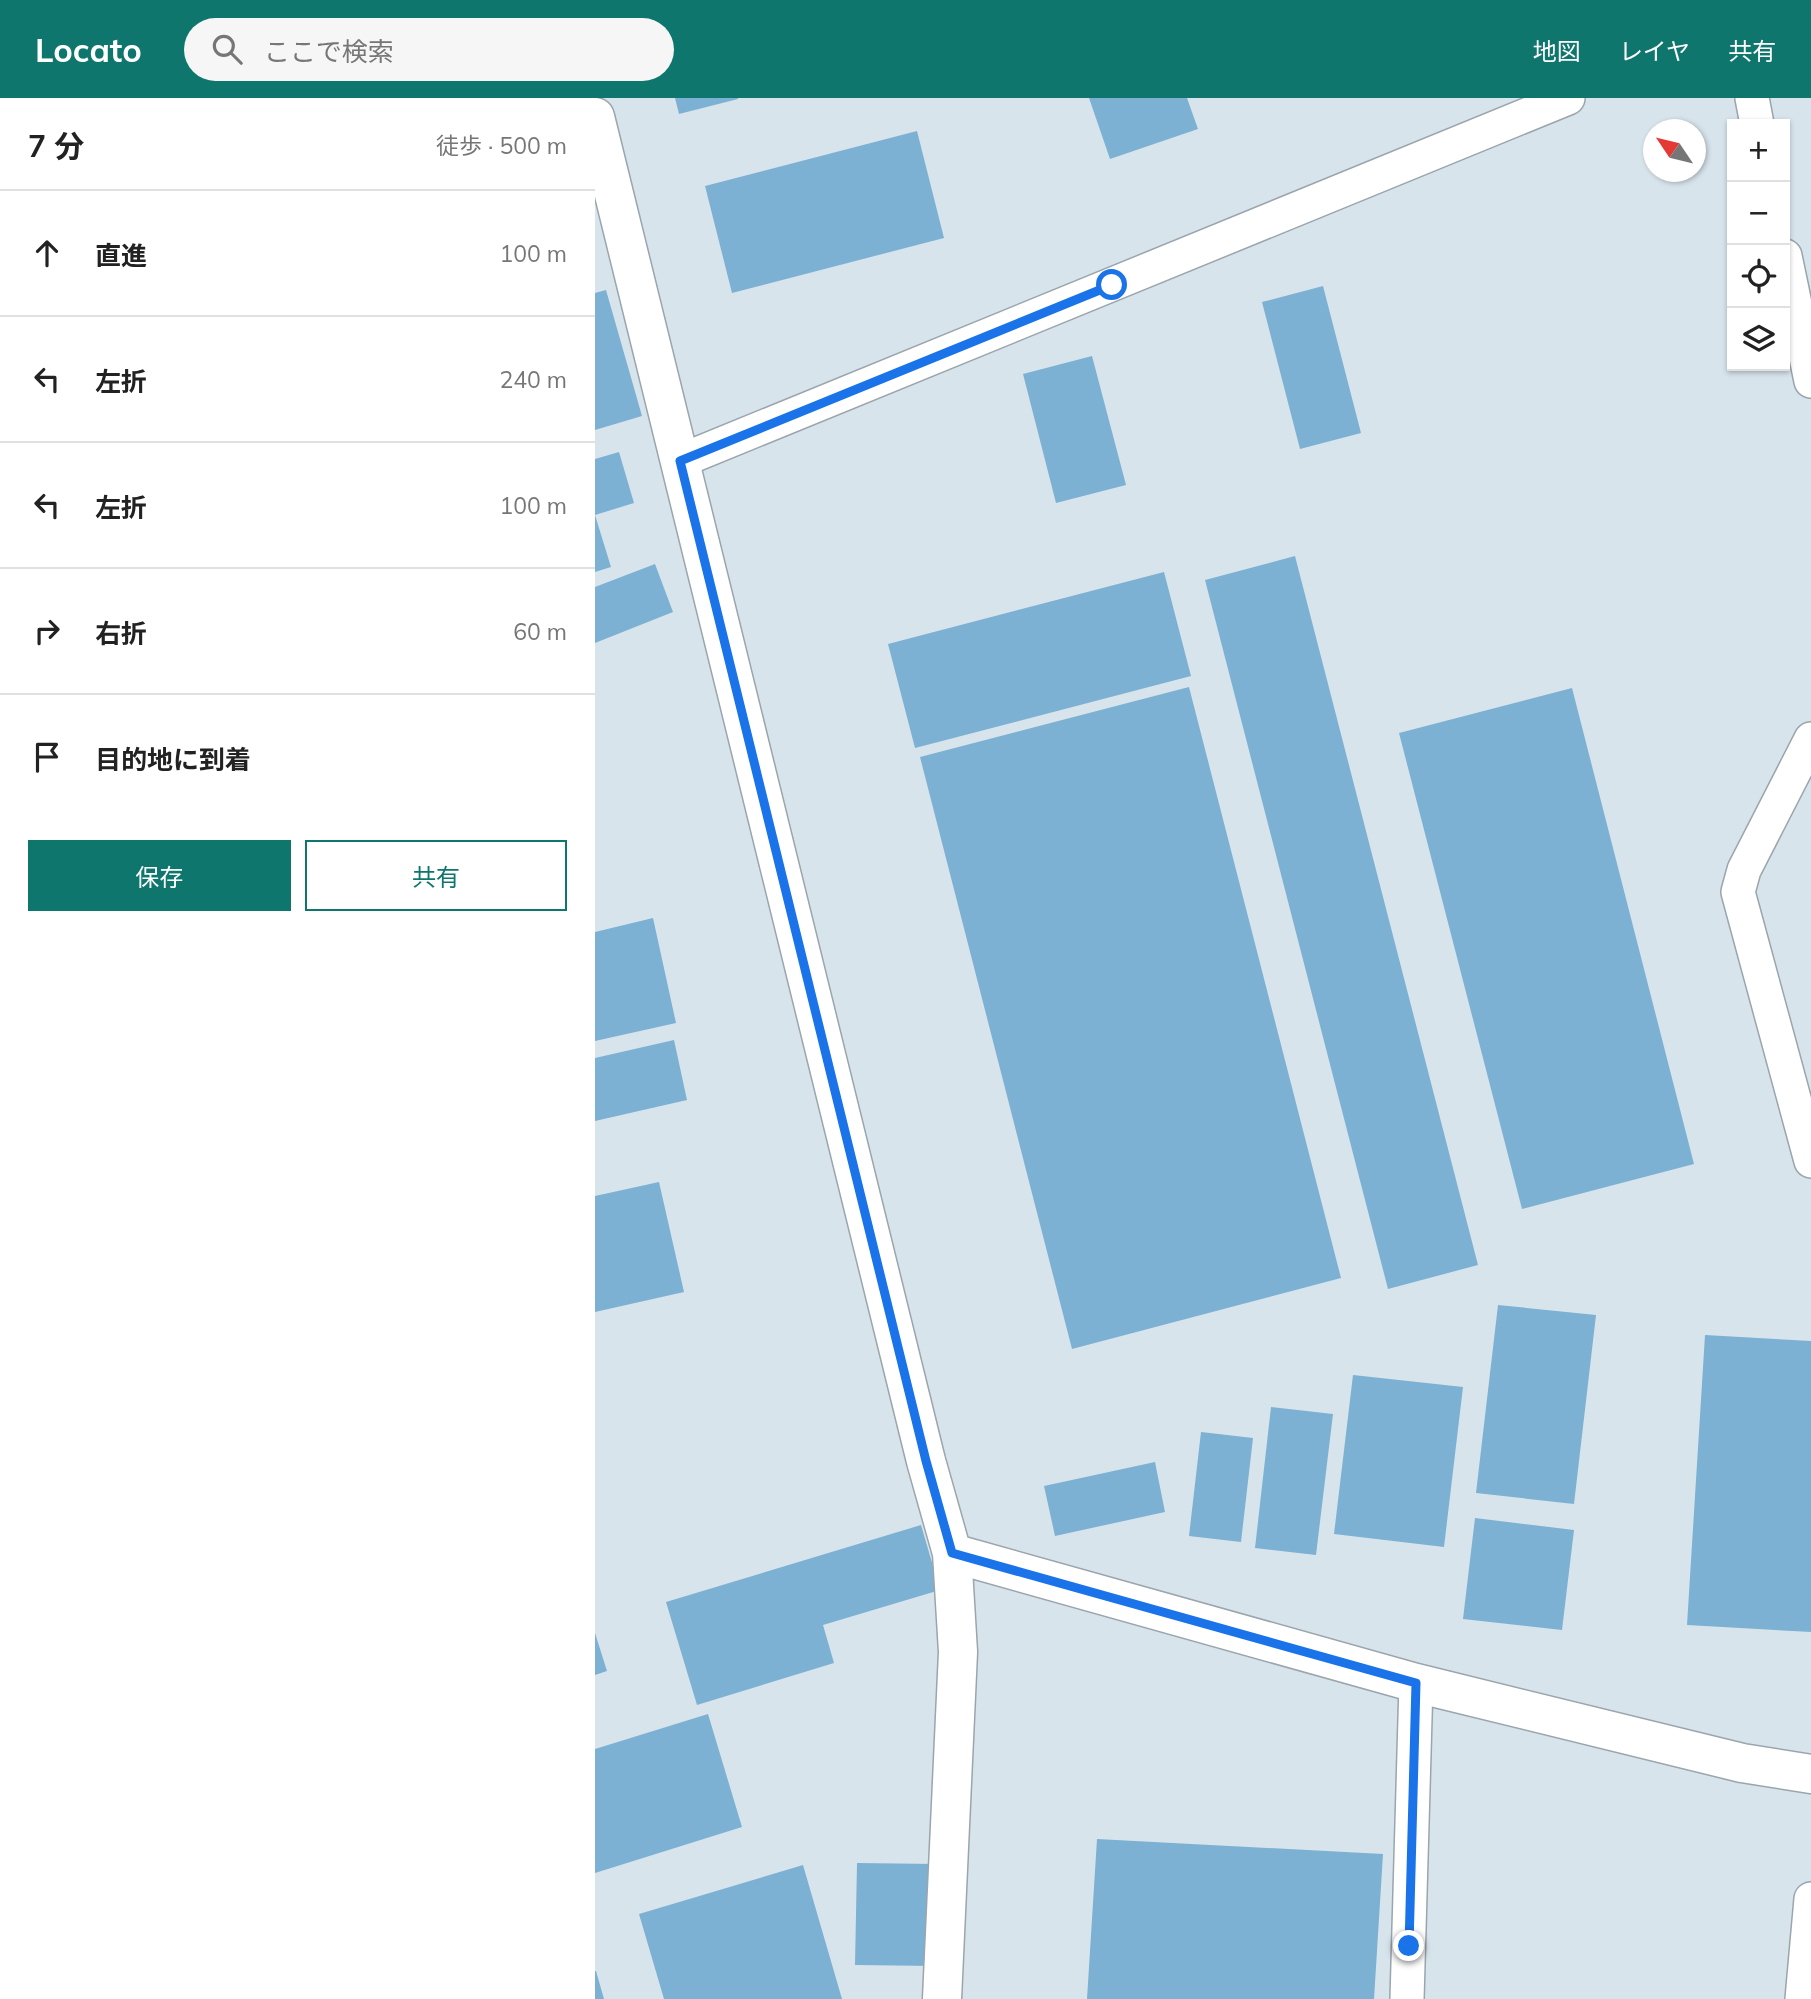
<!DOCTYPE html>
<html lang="ja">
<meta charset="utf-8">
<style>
:root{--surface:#fff;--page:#f6f6f6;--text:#222;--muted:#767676;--line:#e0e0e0;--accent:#0f766e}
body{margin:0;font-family:Mulish,"Noto Sans JP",sans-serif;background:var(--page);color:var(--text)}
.controls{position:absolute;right:21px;top:21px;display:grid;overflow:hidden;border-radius:0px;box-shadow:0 2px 5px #0004}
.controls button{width:63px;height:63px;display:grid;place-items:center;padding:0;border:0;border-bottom:2px solid var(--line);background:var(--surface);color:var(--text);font:35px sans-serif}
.compass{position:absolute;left:1048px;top:21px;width:63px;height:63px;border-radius:50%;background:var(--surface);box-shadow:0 2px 5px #0004;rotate:305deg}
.stop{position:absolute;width:21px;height:21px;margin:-16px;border:5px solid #1a73e8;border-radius:50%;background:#fff}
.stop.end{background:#1a73e8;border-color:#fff;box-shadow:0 2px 7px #0008}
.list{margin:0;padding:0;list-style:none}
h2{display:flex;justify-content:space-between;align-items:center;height:91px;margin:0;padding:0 28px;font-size:30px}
h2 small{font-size:23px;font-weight:400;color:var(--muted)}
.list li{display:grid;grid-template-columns:46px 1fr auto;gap:21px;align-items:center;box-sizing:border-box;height:126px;padding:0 28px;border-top:2px solid var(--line)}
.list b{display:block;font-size:26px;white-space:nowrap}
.list em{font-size:23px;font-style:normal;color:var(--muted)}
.actions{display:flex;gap:14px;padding:21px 28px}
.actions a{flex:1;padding:16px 0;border:2px solid var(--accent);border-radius:0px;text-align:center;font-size:24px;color:var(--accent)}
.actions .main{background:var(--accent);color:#fff}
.icon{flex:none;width:38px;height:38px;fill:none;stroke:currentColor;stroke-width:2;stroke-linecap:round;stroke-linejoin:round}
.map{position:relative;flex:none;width:1216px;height:1901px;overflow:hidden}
header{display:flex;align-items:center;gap:42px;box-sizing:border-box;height:98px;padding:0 35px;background:var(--accent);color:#fff}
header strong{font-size:33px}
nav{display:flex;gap:38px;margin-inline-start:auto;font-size:24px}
.search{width:490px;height:63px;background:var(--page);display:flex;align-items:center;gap:18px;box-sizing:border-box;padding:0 24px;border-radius:38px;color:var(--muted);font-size:26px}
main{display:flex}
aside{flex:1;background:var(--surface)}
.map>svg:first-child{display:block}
</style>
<header>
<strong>Locato</strong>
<div class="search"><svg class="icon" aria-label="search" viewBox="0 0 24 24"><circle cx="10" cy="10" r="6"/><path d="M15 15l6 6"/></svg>ここで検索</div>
<nav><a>地図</a><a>レイヤ</a><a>共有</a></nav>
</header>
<main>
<aside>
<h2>7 分<small>徒歩 · 500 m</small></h2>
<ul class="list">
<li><svg class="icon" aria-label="ahead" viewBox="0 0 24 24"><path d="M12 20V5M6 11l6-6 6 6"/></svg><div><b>直進</b></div><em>100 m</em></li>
<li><svg class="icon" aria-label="left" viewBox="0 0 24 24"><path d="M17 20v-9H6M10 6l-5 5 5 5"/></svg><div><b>左折</b></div><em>240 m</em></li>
<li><svg class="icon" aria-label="left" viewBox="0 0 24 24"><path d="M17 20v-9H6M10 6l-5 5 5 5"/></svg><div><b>左折</b></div><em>100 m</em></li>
<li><svg class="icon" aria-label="right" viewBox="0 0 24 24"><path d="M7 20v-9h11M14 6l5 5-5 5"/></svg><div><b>右折</b></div><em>60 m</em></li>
<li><svg class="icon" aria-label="arrive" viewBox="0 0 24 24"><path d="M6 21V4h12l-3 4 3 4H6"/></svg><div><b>目的地に到着</b></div></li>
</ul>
<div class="actions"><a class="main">保存</a><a>共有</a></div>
</aside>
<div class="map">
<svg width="1216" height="1901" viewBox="0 0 1216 1901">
<rect width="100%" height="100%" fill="#d8e4ec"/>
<path fill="#7cb1d3" d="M80,0h63v1l-59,15z
M494,0h98l11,31 -88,30z
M322,33l27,107 -212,55 -27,-107z
M728,188l38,147 -61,16 -38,-147z
M11,192l36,126 -47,14v-137z
M497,258l34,129 -70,18 -33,-129z
M24,354l15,51 -39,12v-56z
M0,417l16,52 -16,5z
M700,458l183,709 -90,24 -183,-709z
M60,466l18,48 -78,31v-56z
M569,474l27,104 -276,72 -27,-104z
M594,589l152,591 -269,71 -152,-592z
M977,590l122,476 -172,45 -123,-476z
M58,820l23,105 -81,18v-109z
M79,942l13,60 -92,21v-63z
M64,1084l25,110 -89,20v-116z
M903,1207l98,10 -22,189 -98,-11z
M1110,1237l106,6v291l-124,-7z
M758,1277l110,12 -19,160 -110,-13z
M676,1309l62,7 -17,141 -61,-7z
M606,1334l52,6 -12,104 -52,-6z
M560,1364l10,50 -110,24 -11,-50z
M880,1420l99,12 -12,100 -99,-11z
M326,1427l19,65 -117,35 11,38 -137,42 -31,-103z
M0,1535l12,38 -12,4z
M113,1616l34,113 -147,46v-124z
M502,1741l286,15 -9,145h-287z
M262,1765l80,1 -2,102 -80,-1z
M208,1767l39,134h-178l-25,-85z
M0,1873h1l8,28h-9z"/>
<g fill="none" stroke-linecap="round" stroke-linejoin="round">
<defs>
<path id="minor" d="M1157,0l5,26
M1190,158l26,125
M85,363l888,-363
M1216,641l-67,131 -6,22 73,269
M812,1901l9,-316
M1207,1901l9,-100"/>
<path id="tertiary" d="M0,19l331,1344 26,92 6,99 -16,347
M357,1455l464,130 326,80 69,11"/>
</defs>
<use href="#minor" stroke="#9aa5ad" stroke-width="36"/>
<use href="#tertiary" stroke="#9aa5ad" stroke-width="41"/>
<use href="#minor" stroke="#fff" stroke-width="33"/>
<use href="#tertiary" stroke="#fff" stroke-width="38"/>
</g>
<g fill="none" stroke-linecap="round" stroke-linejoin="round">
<path stroke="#1a73e8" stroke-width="9" d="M517,187l-432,176 246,1000 26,92 464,130 -7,263"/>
</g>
</svg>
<div class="controls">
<button>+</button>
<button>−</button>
<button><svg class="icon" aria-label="locate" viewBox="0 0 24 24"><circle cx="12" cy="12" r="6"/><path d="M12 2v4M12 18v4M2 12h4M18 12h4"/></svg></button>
<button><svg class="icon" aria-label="layers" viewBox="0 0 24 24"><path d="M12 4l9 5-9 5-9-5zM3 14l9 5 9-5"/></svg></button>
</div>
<svg class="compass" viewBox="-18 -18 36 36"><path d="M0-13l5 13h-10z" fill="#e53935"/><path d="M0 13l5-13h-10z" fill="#767676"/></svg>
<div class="stop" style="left:517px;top:187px"></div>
<div class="stop end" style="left:814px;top:1848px"></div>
</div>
</main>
